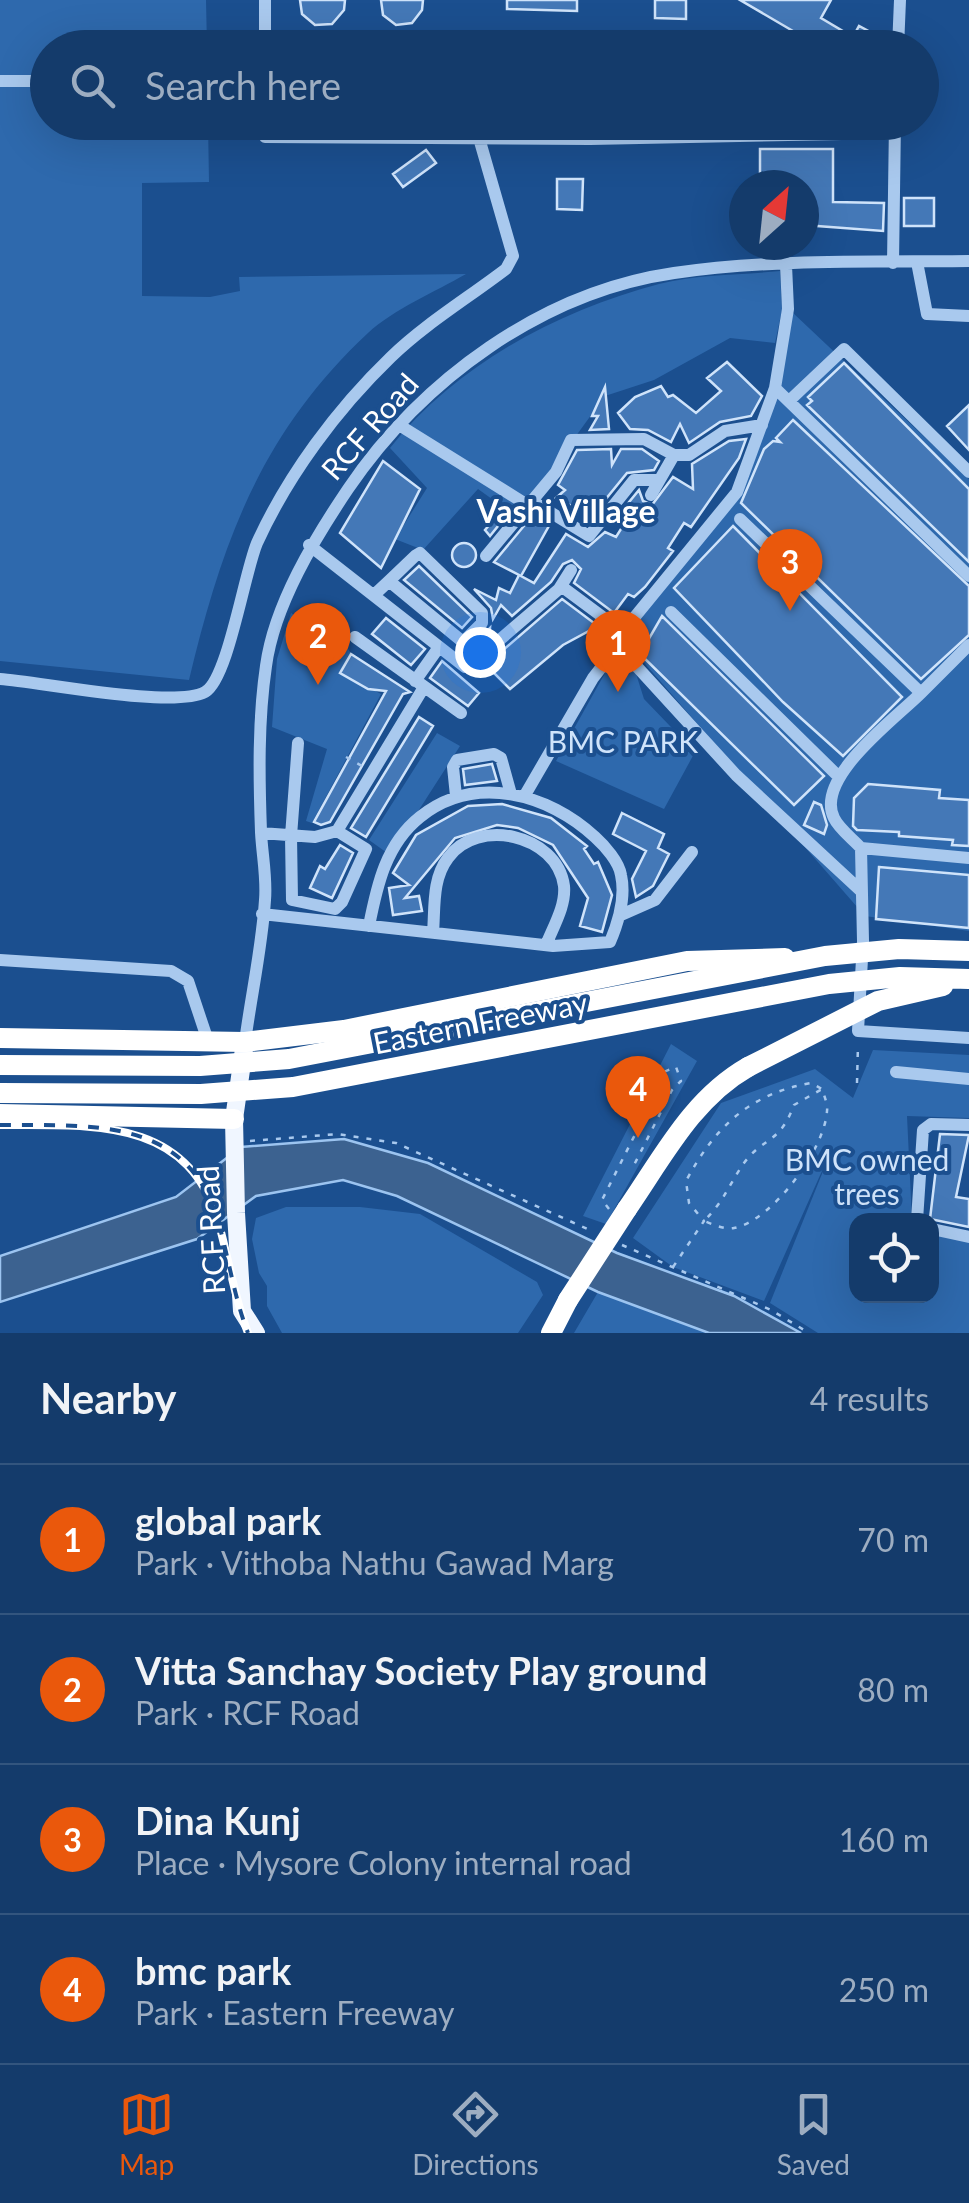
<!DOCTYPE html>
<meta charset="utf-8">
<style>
:root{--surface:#143b6b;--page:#214673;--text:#f1f3f6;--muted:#9dadc1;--line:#33557e;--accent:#ea580c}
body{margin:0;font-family:Lato,sans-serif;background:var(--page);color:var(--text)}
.controls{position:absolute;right:30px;bottom:30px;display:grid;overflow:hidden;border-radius:20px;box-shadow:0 10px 40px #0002}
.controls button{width:90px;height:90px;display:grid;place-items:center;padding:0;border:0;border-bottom:2px solid var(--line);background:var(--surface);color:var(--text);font:50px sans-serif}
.compass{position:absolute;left:729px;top:170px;width:90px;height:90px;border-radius:50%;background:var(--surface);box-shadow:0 10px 40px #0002;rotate:27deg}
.you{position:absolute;left:480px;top:652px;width:35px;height:35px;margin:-25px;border:8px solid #fff;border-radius:50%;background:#1a73e8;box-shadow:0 0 0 15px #1a73e833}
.badge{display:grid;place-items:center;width:65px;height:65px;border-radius:50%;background:var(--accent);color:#fff;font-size:32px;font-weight:700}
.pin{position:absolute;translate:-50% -82px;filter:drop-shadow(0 2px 5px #0008)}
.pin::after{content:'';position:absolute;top:52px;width:35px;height:30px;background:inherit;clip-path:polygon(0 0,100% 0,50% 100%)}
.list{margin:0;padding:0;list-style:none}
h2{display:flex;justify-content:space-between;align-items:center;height:130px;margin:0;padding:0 40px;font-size:42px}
h2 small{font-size:32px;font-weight:400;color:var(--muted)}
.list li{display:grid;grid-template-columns:65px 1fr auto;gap:30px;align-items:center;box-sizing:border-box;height:150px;padding:0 40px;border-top:2px solid var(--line)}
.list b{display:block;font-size:38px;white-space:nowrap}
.list p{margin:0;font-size:32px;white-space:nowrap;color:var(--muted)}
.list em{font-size:32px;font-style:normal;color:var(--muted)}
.icon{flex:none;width:55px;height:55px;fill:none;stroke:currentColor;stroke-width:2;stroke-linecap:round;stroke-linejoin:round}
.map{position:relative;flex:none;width:969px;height:1333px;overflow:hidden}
.search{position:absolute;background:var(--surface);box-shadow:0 10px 40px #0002;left:30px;right:30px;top:30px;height:110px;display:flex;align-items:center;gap:25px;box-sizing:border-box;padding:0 35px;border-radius:55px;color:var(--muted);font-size:38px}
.sheet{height:730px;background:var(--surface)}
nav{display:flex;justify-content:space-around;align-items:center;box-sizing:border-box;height:140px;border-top:2px solid var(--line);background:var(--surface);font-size:28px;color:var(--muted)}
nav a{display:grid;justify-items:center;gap:5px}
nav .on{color:var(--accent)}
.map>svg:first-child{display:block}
</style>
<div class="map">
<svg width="969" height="1333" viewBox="0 0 969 1333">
<rect width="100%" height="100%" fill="#1b4f8f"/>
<path fill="#2e69ad" d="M0,0h206l1,47 -159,1v74l160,1 1,59 -67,1v113l68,1 30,-6 -1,-14 227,-3c-31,18 -72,35 -98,59 -107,100 -146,209 -179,347l-189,-19z
M780,271l2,39 -7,33 -45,-5 -76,42 -49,16 -88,121 -39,-28 -55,61 -28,-11 32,-51 -37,-40c66,-83 167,-137 269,-164 38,-10 82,-9 121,-13z
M792,312l177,167v452l-104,-15 -239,-274 18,57 51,53 -31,57 -108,-48 68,-122 113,-147z
M291,613l55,32 5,9 -10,19 40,21 -69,129 -6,-2 21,-72 -55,-22 5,-68z
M437,733l23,13 -70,109 -21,-15z
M671,1044l26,17 -91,163 -23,-8z
M873,1050l96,5v63l-62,-2 5,104h-56v76h76v-63l37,9v91h-151l-48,-30 64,-159 -70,157 -91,-34 -40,-29 88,-135 94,-34 38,29z
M286,1207h74l60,7 117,68 6,13 -25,38h-236l-15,-27v-20l-8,-13 -7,-34 4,-21z
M598,1292l111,41h-135z"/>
<path fill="#3c6290" stroke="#9cc4f0" stroke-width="2.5" d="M344,1139l84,24 189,90 117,43 67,37h-92l-111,-41 -201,-96 -54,-16 -87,16 -59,43 -197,63v-46l176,-59 65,-50z"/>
<path fill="#4478b7" stroke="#cfe3fa" stroke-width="2.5" d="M300,0h45l-1,10 -12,14 -17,1 -13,-11z
M381,0h42l-1,10 -10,13 -16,2 -13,-10z
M507,0h70v11l-70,-2z
M655,0h31v19l-31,-1z
M740,0h91l-10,18 32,19 6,-11 17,9 -4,13h-50z
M760,149h73v53l51,1 -1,28 -79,-6v-40h-44z
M426,150l10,13 -33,24 -10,-13z
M557,179h26l-1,31 -25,-1z
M904,198h30v28h-30z
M727,362l35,34 -11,20 -31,6 -31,21 -9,-19 -9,18 -23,-12 -18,-1 -12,-16 17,-16 26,-11 7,11 5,-2 23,18 25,-22 -14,-13z
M844,363l125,126v73l-162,-157 5,-4 -4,-4z
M605,387l4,42 -19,1 8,-14h-6z
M969,405v45l-22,-24z
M793,420l176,166v49l-48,44 -180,-176 23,-54 9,-8 7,1 -4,-4z
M746,439l-7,19 -48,69 -7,-4 -16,25 5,3 -28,36 -11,10 -6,-3 -14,19 -40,-30 7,-14 -9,-9 -9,4 -12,18 -39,34 -11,-11 -8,14 -2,-11 -17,-19 22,11 3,-12 11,5 9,-18 -25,-13 39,-47 17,9 -29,52 13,7 32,-49 22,13 17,-15 11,5 12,-19 -8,-5 19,-23 4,11 9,4 21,-28 20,12 -1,-25 37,-23z
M611,449l1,16 9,-16h21l17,12 -5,9 -27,3 -35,43 -36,-18 9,-8 -7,-5 19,-35z
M383,461l37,28 -39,79 -41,-35z
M501,511l5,5 -16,20 -5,-6z
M733,526l169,171 -59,59 -60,-54 -109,-114z
M452 555a12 12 0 1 1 24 0a12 12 0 1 1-24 0Z
M419,566l53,51 -10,11 -58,-48z
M562,599l36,27 -35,19 -53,44 -40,-40 20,-21 -2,21 14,2z
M662,616l162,160 -30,29 -154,-151z
M386,618l39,31 -14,16 -39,-31z
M351,654l59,38 -7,2 -73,128 -9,3 -7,-3 72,-131 -18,-2 -28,-16z
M442,661l37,32 -11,13 -38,-28z
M419,717l14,9 -67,111 -15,-9z
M492,764l5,17 -32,4 -2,-16z
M868,784l72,6 -1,8 30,2v46l-17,-1 1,-5 -54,-4v-4l-42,-2 -4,-4 1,-28z
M814,802l7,3 6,20 -3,9 -20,-9z
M502,804l49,14 36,28 -3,3 10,15 4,-2 14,33 -10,37 -22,-6 8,-28 -35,-53 -35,-17 -21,-3 -42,13 -50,60 14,-2 3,15 -29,4 -4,-27 20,-3 -16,-12 23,-38 52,-29z
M622,813l42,21 -6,14 11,6 -16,32 -17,11 -4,-18 14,-28 -33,-17z
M340,845l13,8 -21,45 -22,-10 10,-22 5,3z
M879,867l90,8v53l-93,-9z
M940,1134l29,1 -13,62 13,2v28l-39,-8z"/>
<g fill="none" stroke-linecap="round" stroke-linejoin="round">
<path stroke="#a9c9ee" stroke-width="2.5" stroke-dasharray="5 8" stroke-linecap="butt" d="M346,757l16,9
M857,1083l1,-39
M250,1141l88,-7 58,9 196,88
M609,1209l-7,-9 57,-113 2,-14 15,-6 5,14 -9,9 -40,79
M622,1245l149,65 38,23
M673,1267l31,-46 -15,-18 -3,-22c29,-54 63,-87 125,-98l11,6c2,6 6,16 5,22 -2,38 -55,110 -93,117 -9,2 -22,-4 -30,-7 21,-21 24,-35 40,-58 20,-27 35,-18 50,-58l28,-16"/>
<path stroke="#a9c9ee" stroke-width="12" d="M265,48v-48
M898,48l2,-48
M0,81h48
M265,122v15l325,2 305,-6
M917,262l10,52 42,2
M893,263l2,-141
M786,265l2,44 -13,79 -38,104 -117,143 -2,11 118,129 124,115
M775,388l194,188
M789,401l55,-52 125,123
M399,425l130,81
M651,495l23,-40h15l36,-24 37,-6
M532,501l57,35 45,-56h25
M740,519l181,174 48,-48
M309,545l156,122
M486,556l70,-84 15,-32 73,-1 30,16
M561,586l62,46
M374,595l15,-14 26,-25 5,-3 62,60v10l-19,19 -74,-61
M671,612l166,163
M355,637l106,76
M496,643l63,-54 12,-19
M0,679c41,3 173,30 205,13 23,-13 39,-118 52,-149 31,-68 80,-134 134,-186 34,-33 77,-59 115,-88l7,-13 -34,-118
M415,681l24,-34
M921,693c-26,26 -107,85 -87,125 5,11 19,21 27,30l108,10
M298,743l-7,93 1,64 43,9 7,-7 24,-53 -29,-18
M525,795l68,-117 25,-32
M456,796l-3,-29 4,-7 37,-6 7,4 10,36
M261,833l54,4 22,-6 87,-144
M861,848l2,93 -5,90 111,7
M262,914l291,32 57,-4c9,-21 16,-44 11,-67 -2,-13 -16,-29 -26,-38 -46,-43 -120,-64 -175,-20 -34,27 -43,68 -51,109
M621,915l34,-15 37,-48
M433,933c2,-26 -1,-54 15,-75 29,-41 109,-24 116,28 2,20 -11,41 -18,59
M0,960l171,11 17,10 20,60
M245,1042c6,-46 17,-95 20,-142 2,-22 -3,-46 -4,-68 -2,-55 -3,-112 5,-166 8,-61 49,-128 82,-177 74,-109 194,-197 326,-216 96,-14 198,-11 295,-12
M896,1072l73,7
M917,1220l6,-90 8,-6 38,1
M932,1229l37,8"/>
<path stroke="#f0f6ff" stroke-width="18" d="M244,1049l-10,70 2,94 6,98 14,22"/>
<path stroke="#fff" stroke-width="20" d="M0,1038l245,4 99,-12 343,-69 98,-3
M0,1114l234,5
M627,1209c36,-52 65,-110 121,-142
M551,1333l17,-33"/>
<defs>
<path id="rail" d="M0,1125c88,1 187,-10 218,96 11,38 16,76 30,112"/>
</defs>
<use href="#rail" stroke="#fff" stroke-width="8"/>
<use href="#rail" stroke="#1b4f8f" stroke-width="4" stroke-dasharray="11" stroke-linecap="butt"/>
<path stroke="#fff" stroke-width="20" d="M0,1065l200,1 89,-7 536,-103 74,-7 70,2
M748,1067l130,-66 65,-15
M0,1093l201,1 92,-7 536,-103 71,-7 69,2
M568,1300l59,-91"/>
</g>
<g text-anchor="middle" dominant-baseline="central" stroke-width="8" stroke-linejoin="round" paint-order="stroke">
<g font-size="30" fill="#fff" stroke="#1b4f8f">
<text transform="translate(369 426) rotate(-49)">RCF Road</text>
<text transform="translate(480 1022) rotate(-11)">Eastern Freeway</text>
<text transform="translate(210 1230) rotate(-93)">RCF Road</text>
</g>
<g font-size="30" fill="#cfe3fa" stroke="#1b4f8f">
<text x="623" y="741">BMC PARK</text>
<text x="867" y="1159">BMC owned<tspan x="867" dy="34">trees</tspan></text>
</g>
<g font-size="32" font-weight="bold" fill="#fff" stroke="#1b4f8f">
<text x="566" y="510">Vashi Village</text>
</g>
</g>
</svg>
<div class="controls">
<button><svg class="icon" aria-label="locate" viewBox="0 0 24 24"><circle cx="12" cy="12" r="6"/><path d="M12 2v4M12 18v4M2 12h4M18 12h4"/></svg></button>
</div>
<svg class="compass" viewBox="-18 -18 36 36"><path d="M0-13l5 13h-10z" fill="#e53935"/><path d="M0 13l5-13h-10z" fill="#9dadc1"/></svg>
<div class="you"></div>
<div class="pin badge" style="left:618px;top:692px">1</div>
<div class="pin badge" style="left:318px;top:685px">2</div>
<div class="pin badge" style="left:790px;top:611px">3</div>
<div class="pin badge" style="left:638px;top:1138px">4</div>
<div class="search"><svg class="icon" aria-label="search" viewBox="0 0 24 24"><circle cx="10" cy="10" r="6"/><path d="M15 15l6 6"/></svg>Search here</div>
</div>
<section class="sheet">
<h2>Nearby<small>4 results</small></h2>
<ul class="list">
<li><span class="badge">1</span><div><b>global park</b><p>Park · Vithoba Nathu Gawad Marg</p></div><em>70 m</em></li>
<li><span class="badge">2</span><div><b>Vitta Sanchay Society Play ground</b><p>Park · RCF Road</p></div><em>80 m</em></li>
<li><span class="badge">3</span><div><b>Dina Kunj</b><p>Place · Mysore Colony internal road</p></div><em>160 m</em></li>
<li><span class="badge">4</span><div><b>bmc park</b><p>Park · Eastern Freeway</p></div><em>250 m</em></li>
</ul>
</section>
<nav>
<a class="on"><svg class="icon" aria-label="map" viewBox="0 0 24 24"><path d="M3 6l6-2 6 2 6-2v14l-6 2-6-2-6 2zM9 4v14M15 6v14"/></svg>Map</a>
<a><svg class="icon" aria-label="directions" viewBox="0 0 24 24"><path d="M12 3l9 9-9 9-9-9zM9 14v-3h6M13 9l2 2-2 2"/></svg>Directions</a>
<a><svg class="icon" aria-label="saved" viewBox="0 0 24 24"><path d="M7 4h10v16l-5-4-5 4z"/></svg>Saved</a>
</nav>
